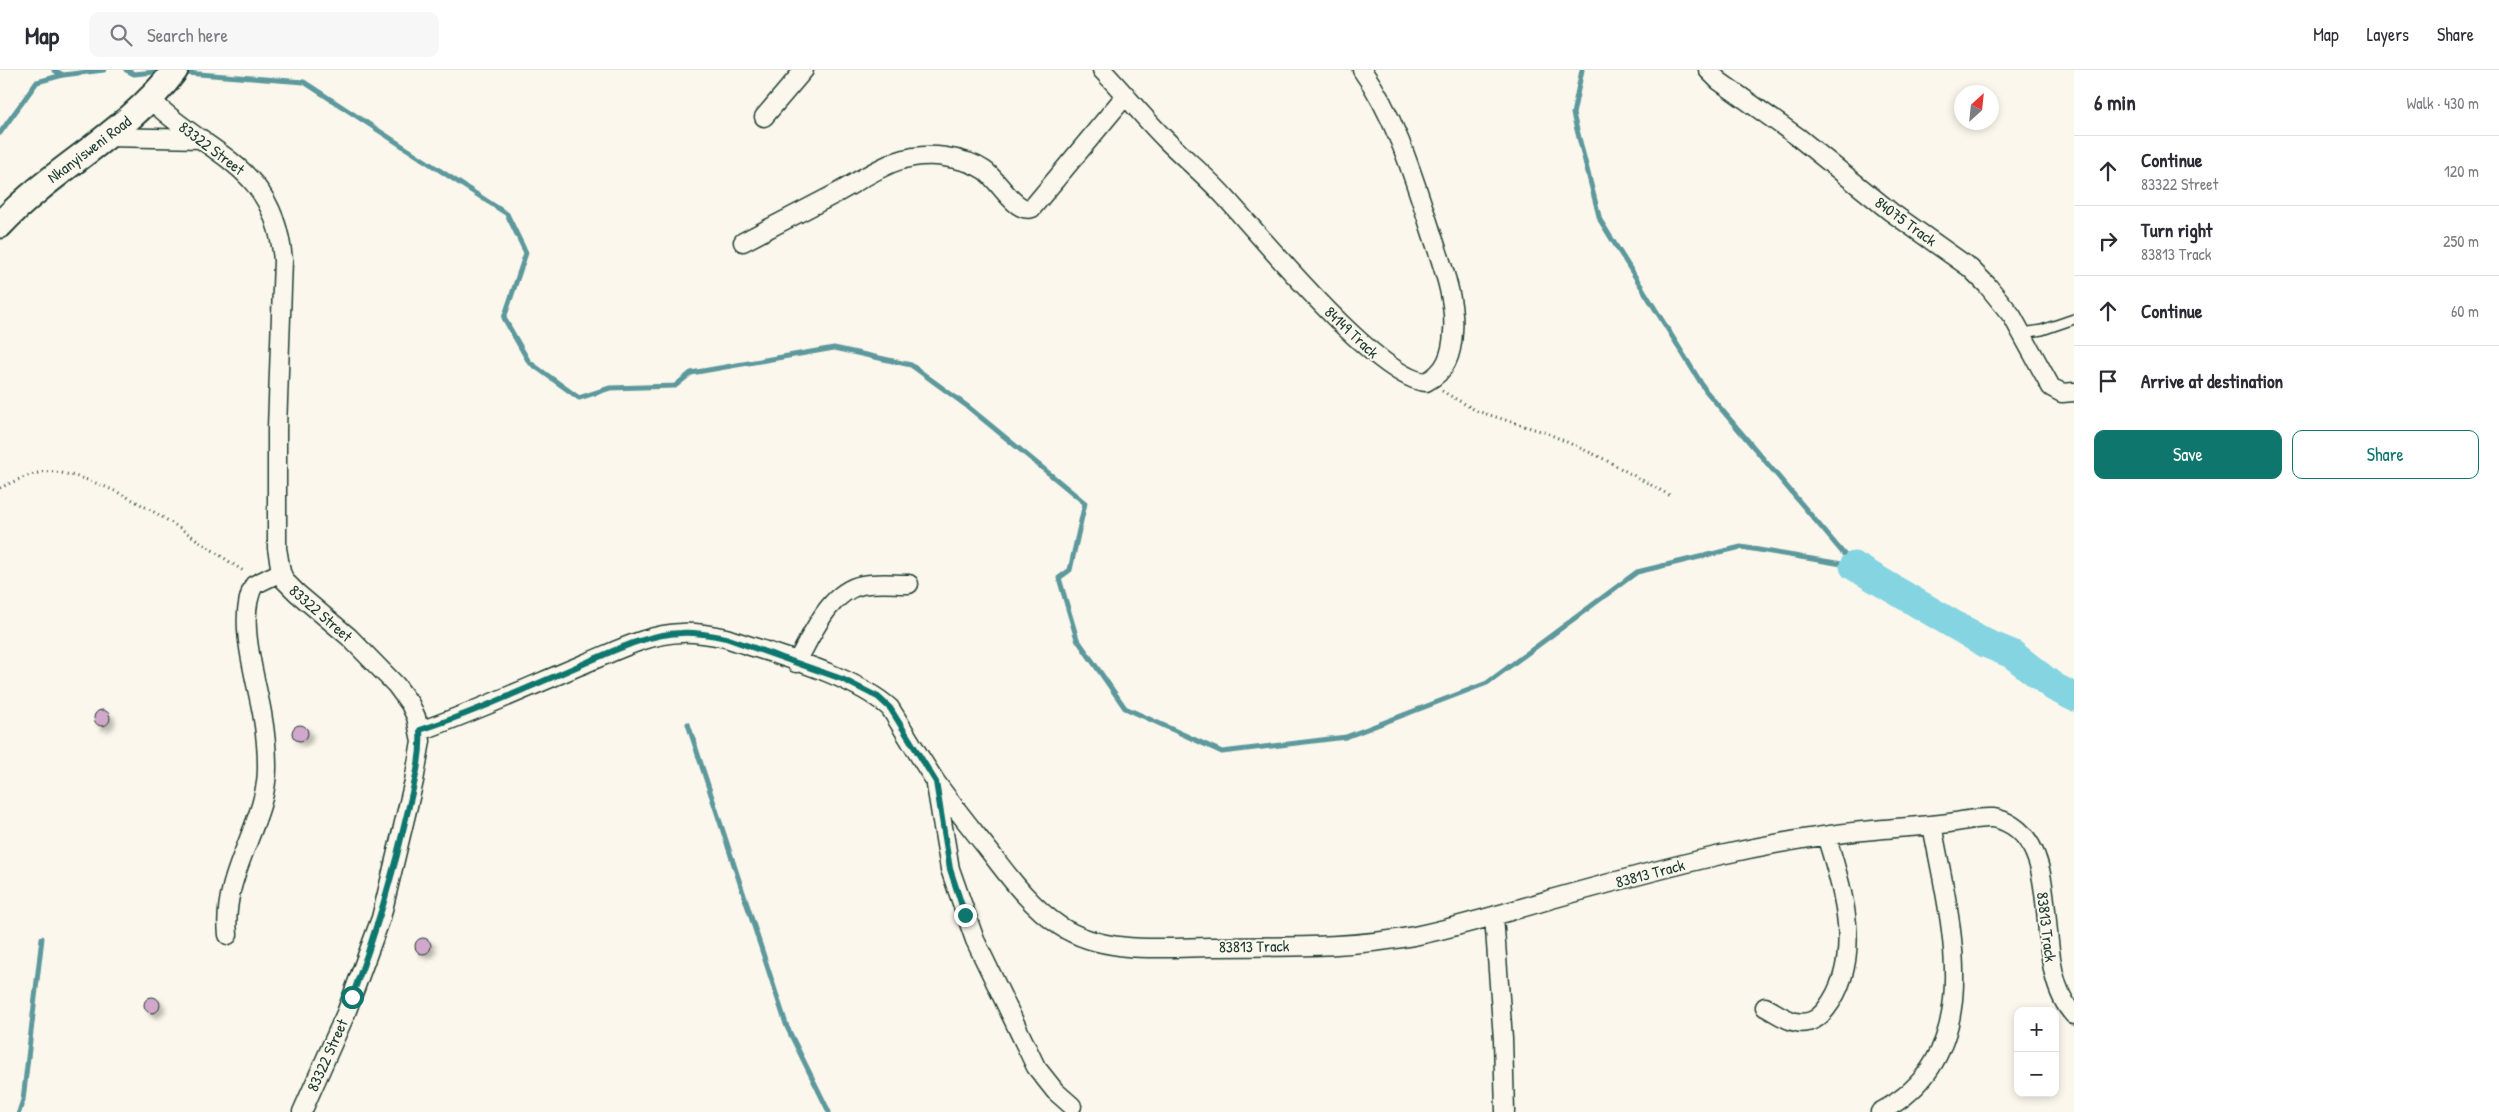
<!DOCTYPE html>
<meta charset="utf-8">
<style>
:root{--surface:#fff;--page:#f7f7f7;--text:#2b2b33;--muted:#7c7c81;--line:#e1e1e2;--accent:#0f766e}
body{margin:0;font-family:"Patrick Hand",sans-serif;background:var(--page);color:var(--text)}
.controls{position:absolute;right:15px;bottom:15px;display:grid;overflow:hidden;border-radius:10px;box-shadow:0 2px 8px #0003}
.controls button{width:45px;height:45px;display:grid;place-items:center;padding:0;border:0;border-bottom:1px solid var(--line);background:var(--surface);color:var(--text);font:25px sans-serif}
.compass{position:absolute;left:1954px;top:15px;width:45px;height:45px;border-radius:50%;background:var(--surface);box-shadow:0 2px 8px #0003;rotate:27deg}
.stop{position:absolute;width:15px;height:15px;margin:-11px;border:4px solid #0f766e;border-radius:50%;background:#fff}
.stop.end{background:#0f766e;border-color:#fff;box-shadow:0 1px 5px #0008}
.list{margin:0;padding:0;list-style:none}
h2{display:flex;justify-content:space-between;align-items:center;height:65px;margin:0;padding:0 20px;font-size:21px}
h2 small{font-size:16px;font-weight:400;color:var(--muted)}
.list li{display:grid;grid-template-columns:32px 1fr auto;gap:15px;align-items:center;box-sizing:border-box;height:70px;padding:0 20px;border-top:1px solid var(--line)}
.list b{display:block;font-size:19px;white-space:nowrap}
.list p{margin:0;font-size:16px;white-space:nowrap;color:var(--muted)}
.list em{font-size:16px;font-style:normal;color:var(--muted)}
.actions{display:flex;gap:10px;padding:15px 20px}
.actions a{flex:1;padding:11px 0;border:1px solid var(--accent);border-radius:10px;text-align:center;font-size:18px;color:var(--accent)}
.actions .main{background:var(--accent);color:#fff}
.icon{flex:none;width:28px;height:28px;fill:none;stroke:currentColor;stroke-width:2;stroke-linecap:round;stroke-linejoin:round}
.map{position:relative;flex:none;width:2074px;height:1042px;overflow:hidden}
header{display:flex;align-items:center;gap:30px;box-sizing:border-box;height:70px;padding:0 25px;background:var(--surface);border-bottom:1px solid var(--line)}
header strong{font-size:24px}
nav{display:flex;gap:28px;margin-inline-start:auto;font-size:18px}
.search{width:350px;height:45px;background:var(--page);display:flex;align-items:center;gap:12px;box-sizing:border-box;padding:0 18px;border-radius:10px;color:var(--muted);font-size:19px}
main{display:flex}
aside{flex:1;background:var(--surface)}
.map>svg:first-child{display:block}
</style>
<header>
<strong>Map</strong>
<div class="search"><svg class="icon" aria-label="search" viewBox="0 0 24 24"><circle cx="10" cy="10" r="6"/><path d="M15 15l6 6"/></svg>Search here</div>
<nav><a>Map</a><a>Layers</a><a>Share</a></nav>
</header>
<main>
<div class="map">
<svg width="2074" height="1042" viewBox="0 0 2074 1042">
<defs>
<filter id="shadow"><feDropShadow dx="4.5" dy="4.5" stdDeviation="2.5" flood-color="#0004"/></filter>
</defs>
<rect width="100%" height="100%" fill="#fbf7ec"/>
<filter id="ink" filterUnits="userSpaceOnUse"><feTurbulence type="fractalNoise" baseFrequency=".02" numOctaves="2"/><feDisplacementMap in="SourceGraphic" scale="10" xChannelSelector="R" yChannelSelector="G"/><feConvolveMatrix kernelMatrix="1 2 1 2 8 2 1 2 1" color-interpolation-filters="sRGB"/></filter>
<g filter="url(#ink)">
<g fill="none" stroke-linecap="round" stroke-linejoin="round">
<path stroke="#5c989c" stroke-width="5" d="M54,0l9,5
M126,0l8,4 21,-2
M1582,0l-9,44 27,106 106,171 148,175
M185,3l119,9 203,132 19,39 -22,65 25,44 50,36 31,-10 65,-2 16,-13 143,-25 77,17 56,41 118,97 -15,67 -11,8 18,61 48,69 97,44 124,-15 141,-54 150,-111 104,-25 113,19
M0,63l37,-51 26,-7 41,-5
M688,654l99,303 42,85
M19,1042l4,-12 19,-162"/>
<path stroke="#85d4e1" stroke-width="29" d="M1854,496l131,77 27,11 42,33 20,10"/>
</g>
<path fill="#d1a7cc" stroke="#1f3d34" filter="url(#shadow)" d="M94 648a8 8 0 1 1 16 0a8 8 0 1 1-16 0Z
M292 663a8 8 0 1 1 16 0a8 8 0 1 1-16 0Z
M415 876a8 8 0 1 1 16 0a8 8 0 1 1-16 0Z
M144 935a8 8 0 1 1 16 0a8 8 0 1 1-16 0Z"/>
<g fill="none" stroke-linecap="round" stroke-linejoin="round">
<defs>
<path id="lane" d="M2023,263l19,-3 32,-11"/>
<path id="street" d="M1102,0c22,23 42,48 64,70 19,19 40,36 58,56 36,39 153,183 202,186 20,-10 26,-28 27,-50 3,-33 -12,-70 -22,-101 -18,-55 -35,-113 -69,-161
M1708,0l11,11 79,56 93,75 79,56 17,17 25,31 39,71 11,6 12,-1
M151,30c58,57 123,63 132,160l-6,168v120l4,24 4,9 12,12 52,44 47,48 14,19 6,13 5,24 -7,40 -33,137 -35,95 -44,99
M764,47l40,-47
M107,67l95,2
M743,172c31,-16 61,-32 92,-48 37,-20 64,-44 110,-37 14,2 27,5 39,13 14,9 31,44 48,38l94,-113
M796,593c16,-27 32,-71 66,-78 15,-3 32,-1 47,-1
M420,661c57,-20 111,-45 166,-68 30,-12 62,-29 95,-30 15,-1 30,2 45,5 49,17 126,36 164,70 15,24 30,50 46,74 17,24 36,47 54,70 20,26 41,55 70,74 43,28 100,22 149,21 68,-1 138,2 205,-11 48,-10 94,-24 141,-38 108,-30 217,-60 329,-69 22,-2 44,-3 65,-6 15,-2 29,-6 44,-5 7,1 14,4 20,8 52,34 17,142 61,189
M936,715l14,84 25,71 61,127 19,24 17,15
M1494,846l9,123 2,73
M228,865c-7,-63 40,-112 39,-169 0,-18 -2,-36 -5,-53 -6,-35 -26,-95 -8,-128l27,-13
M1765,937c10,5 20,13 31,15 13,3 22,-3 30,-13 38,-49 18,-119 0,-173
M1880,1042c110,-57 70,-190 52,-287"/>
<path id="secondary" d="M0,155c54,-58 128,-92 175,-155"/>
</defs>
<use href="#lane" stroke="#1f3d34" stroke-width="12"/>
<use href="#street" stroke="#1f3d34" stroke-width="21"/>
<use href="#secondary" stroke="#1f3d34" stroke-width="29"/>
<path stroke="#1f3d34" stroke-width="3" stroke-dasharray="1 4" stroke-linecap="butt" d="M1442,321l35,20 70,22 55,25 69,38
M0,418c19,-9 40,-20 61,-15 65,12 130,64 184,99"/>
<use href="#lane" stroke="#fbf7ec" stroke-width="9"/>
<use href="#street" stroke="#fbf7ec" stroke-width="18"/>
<use href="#secondary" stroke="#fbf7ec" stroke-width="25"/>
</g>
</g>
<g fill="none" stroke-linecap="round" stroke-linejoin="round" filter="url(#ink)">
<path stroke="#0f766e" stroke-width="6" d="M352,927c24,-64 41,-121 56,-187 6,-26 14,-53 12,-80 56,-18 109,-43 163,-66 30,-13 64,-30 98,-31 15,-1 30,2 45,5l116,41 36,18 12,11 46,74 14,87 15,46"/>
</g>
<g text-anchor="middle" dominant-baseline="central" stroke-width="4" stroke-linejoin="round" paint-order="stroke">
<g font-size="16" fill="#1f3d34" stroke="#fbf7ec">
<text transform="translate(212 78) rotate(37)">83322 Street</text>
<text transform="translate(89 79) rotate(-37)">Nkanyisweni Road</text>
<text transform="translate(1906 151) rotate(36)">84075 Track</text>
<text transform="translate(1352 262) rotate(43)">84149 Track</text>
<text transform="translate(321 543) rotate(41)">83322 Street</text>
<text transform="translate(1650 803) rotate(-15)">83813 Track</text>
<text transform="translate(2047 857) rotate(83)">83813 Track</text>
<text transform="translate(1254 876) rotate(-1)">83813 Track</text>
<text transform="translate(327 985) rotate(-66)">83322 Street</text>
</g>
</g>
</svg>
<div class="controls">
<button>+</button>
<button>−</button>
</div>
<svg class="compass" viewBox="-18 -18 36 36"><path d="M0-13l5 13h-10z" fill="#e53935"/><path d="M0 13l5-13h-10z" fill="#7c7c81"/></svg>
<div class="stop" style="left:352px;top:927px"></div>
<div class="stop end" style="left:965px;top:845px"></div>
</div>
<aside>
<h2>6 min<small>Walk · 430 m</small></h2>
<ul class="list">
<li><svg class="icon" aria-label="ahead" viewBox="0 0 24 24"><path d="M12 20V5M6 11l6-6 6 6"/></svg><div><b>Continue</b><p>83322 Street</p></div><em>120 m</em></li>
<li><svg class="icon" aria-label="right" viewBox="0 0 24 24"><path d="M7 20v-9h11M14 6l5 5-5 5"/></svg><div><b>Turn right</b><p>83813 Track</p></div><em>250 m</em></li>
<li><svg class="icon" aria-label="ahead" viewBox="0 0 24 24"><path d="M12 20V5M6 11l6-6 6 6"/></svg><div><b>Continue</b></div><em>60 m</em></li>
<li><svg class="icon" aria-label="arrive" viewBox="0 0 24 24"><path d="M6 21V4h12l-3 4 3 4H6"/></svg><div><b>Arrive at destination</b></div></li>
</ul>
<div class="actions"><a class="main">Save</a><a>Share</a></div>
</aside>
</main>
